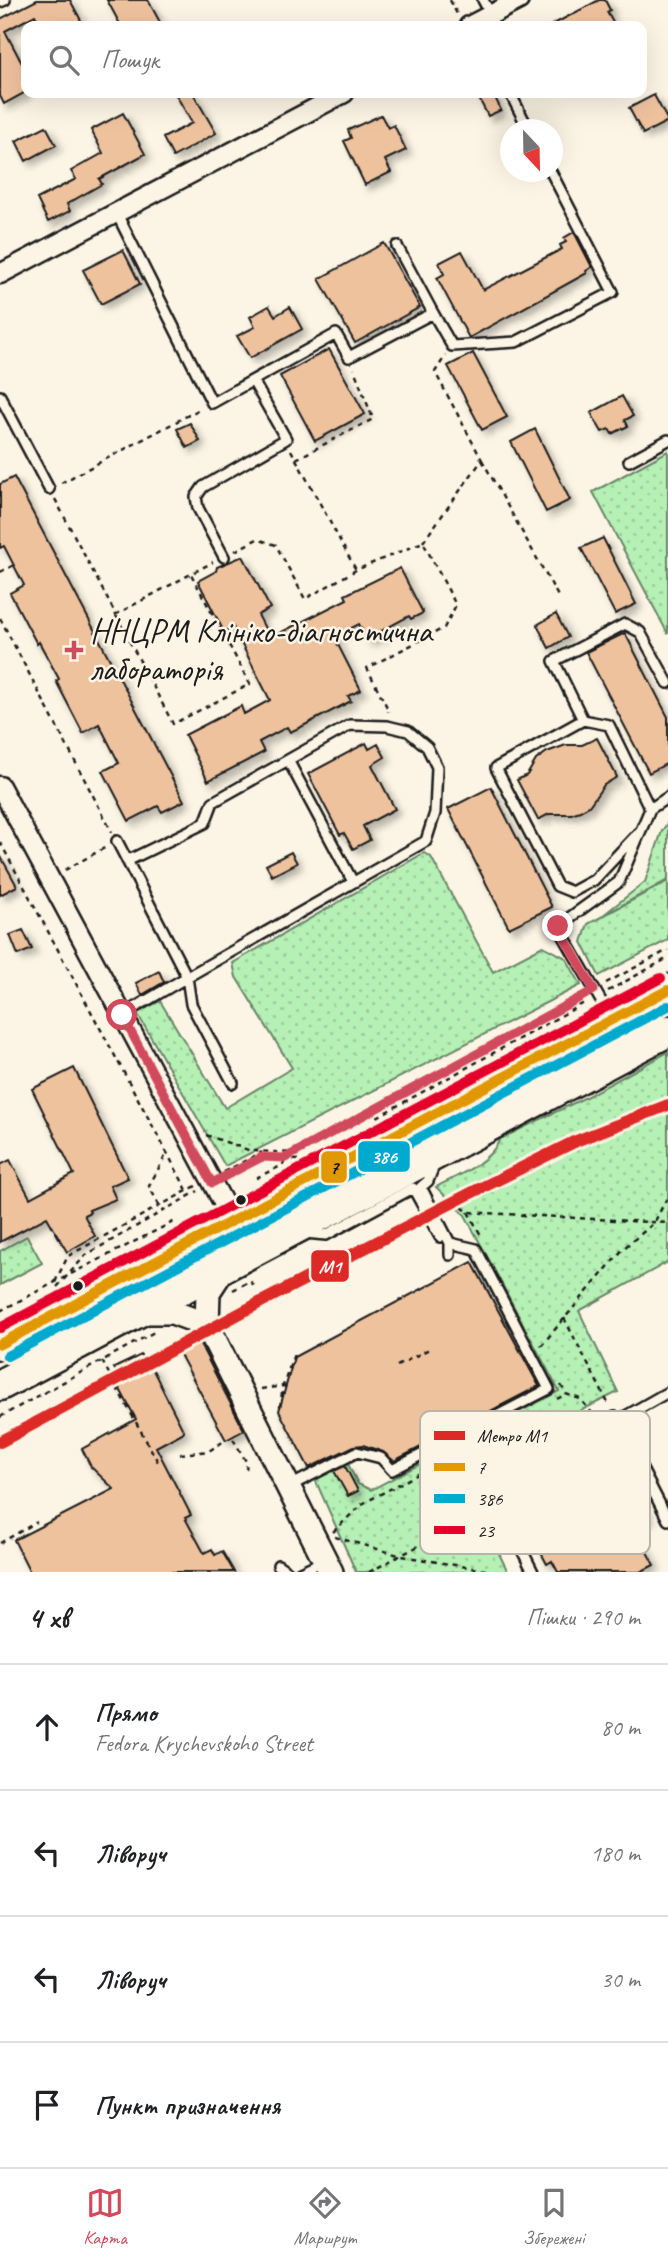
<!DOCTYPE html>
<html lang="uk">
<meta charset="utf-8">
<style>
:root{--surface:#fff;--page:#f6f6f6;--text:#202124;--muted:#757577;--line:#e0e0e0;--accent:#d1495b}
body{margin:0;font-family:Caveat,sans-serif;background:var(--page);color:var(--text)}
.compass{position:absolute;left:500px;top:119px;width:63px;height:63px;border-radius:50%;background:var(--surface);box-shadow:0 7px 28px #0002;rotate:158deg}
.stop{position:absolute;width:21px;height:21px;margin:-16px;border:5px solid #d1495b;border-radius:50%;background:#fff}
.stop.end{background:#d1495b;border-color:#fff;box-shadow:0 2px 7px #0008}
.list{margin:0;padding:0;list-style:none}
h2{display:flex;justify-content:space-between;align-items:center;height:91px;margin:0;padding:0 28px;font-size:30px}
h2 small{font-size:23px;font-weight:400;color:var(--muted)}
.list li{display:grid;grid-template-columns:46px 1fr auto;gap:21px;align-items:center;box-sizing:border-box;height:126px;padding:0 28px;border-top:2px solid var(--line)}
.list b{display:block;font-size:26px;white-space:nowrap}
.list p{margin:0;font-size:23px;white-space:nowrap;color:var(--muted)}
.list em{font-size:23px;font-style:normal;color:var(--muted)}
.icon{flex:none;width:38px;height:38px;fill:none;stroke:currentColor;stroke-width:2;stroke-linecap:round;stroke-linejoin:round}
.map{position:relative;flex:none;width:668px;height:1572px;overflow:hidden}
.search{position:absolute;background:var(--surface);box-shadow:0 7px 28px #0002;left:21px;right:21px;top:21px;height:77px;display:flex;align-items:center;gap:18px;box-sizing:border-box;padding:0 24px;border-radius:14px;color:var(--muted);font-size:26px}
.sheet{height:595px;background:var(--surface)}
nav{display:flex;justify-content:space-around;align-items:center;box-sizing:border-box;height:98px;border-top:2px solid var(--line);background:var(--surface);font-size:19px;color:var(--muted)}
nav a{display:grid;justify-items:center;gap:4px}
nav .on{color:var(--accent)}
.map>svg:first-child{display:block}
</style>
<div class="map">
<svg width="668" height="1572" viewBox="0 0 668 1572">
<defs>
<pattern id="green-dots" width="8" height="8" patternUnits="userSpaceOnUse" patternTransform="scale(1.75)"><rect width="8" height="8" fill="#b5f0b4"/><path d="M2 2h.1M6 6h.1" fill="none" stroke="#9bcd9a" stroke-width="1.8" stroke-linecap="round"/></pattern>
<filter id="shadow"><feDropShadow dx="5" dy="5" stdDeviation="3.5" flood-color="#0004"/></filter>
</defs>
<rect width="100%" height="100%" fill="#fcf5e5"/>
<filter id="ink" filterUnits="userSpaceOnUse"><feTurbulence type="fractalNoise" baseFrequency=".0143" numOctaves="2"/><feDisplacementMap in="SourceGraphic" scale="14" xChannelSelector="R" yChannelSelector="G"/><feConvolveMatrix kernelMatrix="1 2 1 2 8 2 1 2 1" color-interpolation-filters="sRGB"/></filter>
<g filter="url(#ink)">
<path fill="url(#green-dots)" stroke="#688668" stroke-width="2" d="M668,451v183l-75,-142z
M668,822v58l-66,36 43,-34 17,-51z
M424,853l7,4 62,115 50,-26 23,12 15,27 -356,181 -88,-153 23,-12 65,107 67,-40 -56,-91 -3,-14z
M668,881v59l-69,36 -17,-34 6,-18z
M668,1052v210l-89,49 39,81 -52,26 6,12 -64,38 -37,28 37,76h-152l-42,-95 32,-17 12,24 13,6 188,-99 -94,-176 -29,-28c21,-11 54,-24 64,-48l84,-41z
M27,1236l15,27 -42,22v-34z"/>
<path fill="#efc29e" stroke="#1c1c1c" stroke-width="2" filter="url(#shadow)" d="M37,0h33l14,26h-43l-6,-11 -30,16 21,40v21l-22,12 -4,-8v-77z
M107,0h41l14,26h-41z
M599,0h6l5,10 -3,2 8,14h-65z
M175,93h18l23,40 -43,24 -10,-19 29,-15z
M476,93h17l8,17 -13,6z
M654,95l14,26 -25,13 -14,-26z
M123,113l22,41 -46,25 3,5 -35,20 3,7 -22,11 -11,-23 39,-20 -5,-8 32,-18 -12,-23z
M381,115l7,13 6,-3 12,25 -21,10 6,12 -26,13 -21,-44 7,-3 -3,-8z
M46,126l10,19 -30,16 -10,-20z
M574,232l18,35 -6,4 1,2 -118,65 -32,-60 7,-4 -5,-11 23,-12 21,39 79,-41 -2,-4 6,-3 -2,-4z
M384,243l36,64 -65,36 -36,-64z
M123,250l17,34 -39,20 -18,-34z
M269,306l6,10 15,-9 12,22 -52,29 -13,-22 18,-9 -5,-10z
M329,349l36,65 -50,27 -35,-65z
M473,353l34,64 -25,13 -34,-64z
M622,396l11,20 -8,4 3,6 -16,8 -3,-5 -7,3 -11,-19z
M190,423l10,18 -13,7 -10,-19z
M535,429l35,71 -24,12 -35,-70z
M14,477l170,324 -22,11 -4,-6 -29,15 -26,-50 16,-8 -20,-39 -16,9 -27,-52 3,-2 -20,-37 -2,2 -27,-51 14,-8 -20,-39 -4,2v-64z
M603,538l33,66 -21,10 -34,-66z
M243,556l27,52 -12,7 12,23 77,-39 -2,-4 55,-27 23,45 -12,6 -2,-3 -28,15 2,3 -15,7 -9,-17 -25,13 27,53 -13,6 3,5 -50,26 -11,5 -3,-5 -28,15 5,10 -56,29 -23,-46 56,-29 3,8 26,-14 -37,-73 -9,5 -26,-51 18,-10 1,-4z
M556,614l12,23 -19,11 -12,-23z
M625,633l43,84v46l-19,10 -63,-121z
M597,738l20,39 -13,8 -15,21 -9,5 -9,3h-22l-11,6 -21,-40 10,-5 9,-15 11,-8 19,-7h16z
M366,743l3,6 9,-5 7,13 -13,8 23,44 -32,17 7,14 -17,9 -9,-16 -4,2 -32,-61z
M491,787l61,120 -43,21 -61,-119z
M291,852l6,11 -25,13 -6,-11z
M0,855l17,31 -17,9z
M23,930l9,19 -14,6 -8,-20z
M159,971l5,11 -22,13 -6,-12z
M74,1068l54,110 -18,8 6,13 -27,11 1,2 -6,3 11,21 -28,16 -20,-35 -47,25v-77l10,-5 20,38 44,-24 -42,-85z
M472,1262l67,124 -145,75 -11,-9 -20,-7 -9,1 -45,22 -30,-57 15,-54z
M198,1340l46,90 -18,10 -48,-89z
M141,1355l6,14 4,-3 33,66 -28,15 35,68 -6,3 19,35 8,-4 3,6 7,-4 12,21h-204l-16,-32 100,-51 -23,-22 -9,-18 54,-30 -21,-39 4,-2 -5,-10z
M606,1447l28,54 5,-2 10,18 -16,9 21,39 -14,7h-82l-6,-11 -5,3 -26,-49 19,-10 -9,-18 14,-7 7,6 12,-6 24,46 35,-19 -19,-36 -26,13 -10,-18z
M345,1466l13,25 -10,5 -14,-25z"/>
<g fill="none" stroke-linecap="round" stroke-linejoin="round">
<defs>
<path id="service" d="M483,0l8,15
M0,2l5,-2
M510,93l19,37
M116,212l96,191 124,-69 13,23 84,-44 19,33 64,-4 97,-50 -62,-120
M397,246l36,67
M0,396l49,93
M629,461l39,-21
M224,557l-26,-49 -2,-11 7,-10 83,-48 -33,-58
M583,720l-87,48 61,118 15,6 22,-12 47,-50
M650,809l-41,-84 -26,-5 -29,-59 71,-37 15,8 28,51
M117,841l70,136 239,-136 9,-28 2,-46 -10,-20 -19,-16 -21,-5 -37,-1 -62,35
M127,861l78,-38 8,-21 75,-42 65,122
M122,1015l65,-38 4,27 42,79
M609,1015l-51,-89 61,-44 31,-73 18,-12
M435,1163l-7,18 -7,6 29,56v12
M305,1233l21,2 87,-47 27,49
M617,1421l51,-29
M290,1486l67,-34 24,6 11,12 157,-81 -73,-140 -26,-6
M278,1565l10,7
M300,1572l23,-11
M533,1572l-36,-72c0,-6 0,-10 4,-15 17,-23 86,-53 114,-68l53,103"/>
<path id="minor" d="M469,26l50,-26
M0,274l344,-181
M0,786l233,435"/>
<path id="tertiary" d="M225,1266l-17,26 -1,33 124,247
M139,1312h33l35,13"/>
<path id="primary" d="M0,1344l668,-354
M0,1385l668,-354"/>
</defs>
<use href="#service" stroke="#1c1c1c" stroke-width="14"/>
<use href="#minor" stroke="#1c1c1c" stroke-width="23"/>
<use href="#tertiary" stroke="#1c1c1c" stroke-width="28"/>
<use href="#primary" stroke="#1c1c1c" stroke-width="35"/>
<path stroke="#1c1c1c" stroke-width="2.5" stroke-dasharray="5 5" stroke-linecap="butt" d="M450,0l8,16
M291,450l65,120
M296,459l77,-40 -19,-50
M482,460l77,138
M61,483l139,-74
M55,499l118,225 77,-40 -59,-110
M423,542l59,-82 -47,-88 11,-17
M235,551l22,-12 19,6 29,54 51,-29 67,-28 33,63 -12,23 -77,40 21,41v3
M0,572l14,-7
M115,615l98,-53
M0,618l112,214
M0,842l187,348
M65,870l43,-24
M606,983l62,-33
M608,991l60,-33
M377,1117l209,-115
M206,1135l45,16 40,2
M224,1172l38,-20
M228,1175l34,-18 36,3
M256,1178l27,-13 2,-7 300,-163
M159,1205l-10,-19 18,-33
M462,1207l6,5 200,11
M468,1212l14,25
M71,1274l106,-54
M55,1282l13,-26 128,-70
M57,1287l29,-32 112,-64
M233,1290l17,-9 7,8
M0,1311l65,-34
M564,1318l45,87
M170,1344l13,-6
M541,1346l83,-98 30,-25 14,-27
M102,1361l56,101
M397,1366l32,-17
M561,1385l5,9 14,5 13,15
M261,1389l22,-3 11,-32
M557,1399l9,-5
M280,1407l3,-21 3,1
M0,1417l156,-86
M543,1422l8,13
M486,1438l17,30
M233,1439l14,24 -1,6
M180,1454l29,-3 15,-10
M333,1532l29,-28 159,-85
M335,1537l67,19 94,16
M0,1543l37,-21
M369,1572l120,-63"/>
<use href="#service" stroke="#fcf5e5" stroke-width="9"/>
<use href="#minor" stroke="#fcf5e5" stroke-width="18"/>
<use href="#tertiary" stroke="#fcf5e5" stroke-width="23"/>
<use href="#primary" stroke="#fcf5e5" stroke-width="30"/>
<defs>
<path id="bus-1" d="M0,1344l668,-354"/>
<path id="bus-2" d="M7,1356l661,-350"/>
<path id="bus-3" d="M0,1328l661,-350"/>
</defs>
<use href="#bus-1" stroke="#fcf5e5" stroke-width="16"/>
<use href="#bus-2" stroke="#fcf5e5" stroke-width="16"/>
<use href="#bus-3" stroke="#fcf5e5" stroke-width="16"/>
<use href="#bus-1" stroke="#e19803" stroke-width="10"/>
<use href="#bus-2" stroke="#00a9ce" stroke-width="10"/>
<use href="#bus-3" stroke="#e4002b" stroke-width="10"/>
<defs>
<path id="metro-1" d="M0,1442l261,-140 212,-110 103,-51 92,-36"/>
</defs>
<use href="#metro-1" stroke="#fcf5e5" stroke-width="18"/>
<use href="#metro-1" stroke="#dd2a26" stroke-width="12"/>
</g>
</g>
<g fill="none" stroke-linecap="round" stroke-linejoin="round" filter="url(#ink)">
<path stroke="#d1495b" stroke-width="9" d="M122,1015l90,168 50,-26 23,1 309,-168 -36,-64"/>
</g>
<path fill="#d1495b" stroke="#fcf5e5" stroke-width="2.5" d="M70.5 639.5h7v7h7v7h-7v7h-7v-7h-7v-7h7z"/>
<g fill="#1c1c1c" stroke="#fcf5e5" stroke-width="2.5">
<circle cx="241" cy="1200" r="6"/>
<circle cx="78" cy="1286" r="6"/>
</g>
<g text-anchor="middle" dominant-baseline="central" stroke-width="5" stroke-linejoin="round" paint-order="stroke">
<g font-size="33" fill="#1c1c1c" stroke="#fcf5e5" text-anchor="start">
<text x="90" y="631">ННЦРМ Клініко-діагностична<tspan x="90" dy="38">лабораторія</tspan></text>
</g>
</g>
<rect x="420" y="1411" width="230" height="143" rx="10" fill="#fcf5e5" stroke="#b9b4a9" stroke-width="2"/>
<rect x="434" y="1431" width="31" height="9" fill="#dd2a26"/>
<rect x="434" y="1463" width="31" height="8" fill="#e19803"/>
<rect x="434" y="1494" width="31" height="9" fill="#00a9ce"/>
<rect x="434" y="1526" width="31" height="8" fill="#e4002b"/>
<g font-size="19" fill="#1c1c1c">
<text x="477" y="1442">Метро M1</text>
<text x="477" y="1474">7</text>
<text x="477" y="1505">386</text>
<text x="477" y="1537">23</text>
</g>
<g stroke="#fcf5e5" stroke-width="2.5">
<rect x="357" y="1140" width="54" height="33" rx="7" fill="#00a9ce"/>
<rect x="320" y="1150" width="28" height="34" rx="7" fill="#e19803"/>
<rect x="310" y="1249" width="40" height="34" rx="7" fill="#dd2a26"/>
</g>
<g font-size="19" text-anchor="middle" font-weight="bold" fill="#fff">
<text x="384" y="1163">386</text>
<text x="330" y="1273">M1</text>
</g>
<g font-size="19" text-anchor="middle" font-weight="bold" fill="#111">
<text x="334" y="1174">7</text>
</g>
</svg>
<svg class="compass" viewBox="-18 -18 36 36"><path d="M0-13l5 13h-10z" fill="#e53935"/><path d="M0 13l5-13h-10z" fill="#757577"/></svg>
<div class="stop" style="left:122px;top:1015px"></div>
<div class="stop end" style="left:558px;top:926px"></div>
<div class="search"><svg class="icon" aria-label="search" viewBox="0 0 24 24"><circle cx="10" cy="10" r="6"/><path d="M15 15l6 6"/></svg>Пошук</div>
</div>
<section class="sheet">
<h2>4 хв<small>Пішки · 290 m</small></h2>
<ul class="list">
<li><svg class="icon" aria-label="ahead" viewBox="0 0 24 24"><path d="M12 20V5M6 11l6-6 6 6"/></svg><div><b>Прямо</b><p>Fedora Krychevskoho Street</p></div><em>80 m</em></li>
<li><svg class="icon" aria-label="left" viewBox="0 0 24 24"><path d="M17 20v-9H6M10 6l-5 5 5 5"/></svg><div><b>Ліворуч</b></div><em>180 m</em></li>
<li><svg class="icon" aria-label="left" viewBox="0 0 24 24"><path d="M17 20v-9H6M10 6l-5 5 5 5"/></svg><div><b>Ліворуч</b></div><em>30 m</em></li>
<li><svg class="icon" aria-label="arrive" viewBox="0 0 24 24"><path d="M6 21V4h12l-3 4 3 4H6"/></svg><div><b>Пункт призначення</b></div></li>
</ul>
</section>
<nav>
<a class="on"><svg class="icon" aria-label="map" viewBox="0 0 24 24"><path d="M3 6l6-2 6 2 6-2v14l-6 2-6-2-6 2zM9 4v14M15 6v14"/></svg>Карта</a>
<a><svg class="icon" aria-label="directions" viewBox="0 0 24 24"><path d="M12 3l9 9-9 9-9-9zM9 14v-3h6M13 9l2 2-2 2"/></svg>Маршрут</a>
<a><svg class="icon" aria-label="saved" viewBox="0 0 24 24"><path d="M7 4h10v16l-5-4-5 4z"/></svg>Збережені</a>
</nav>
